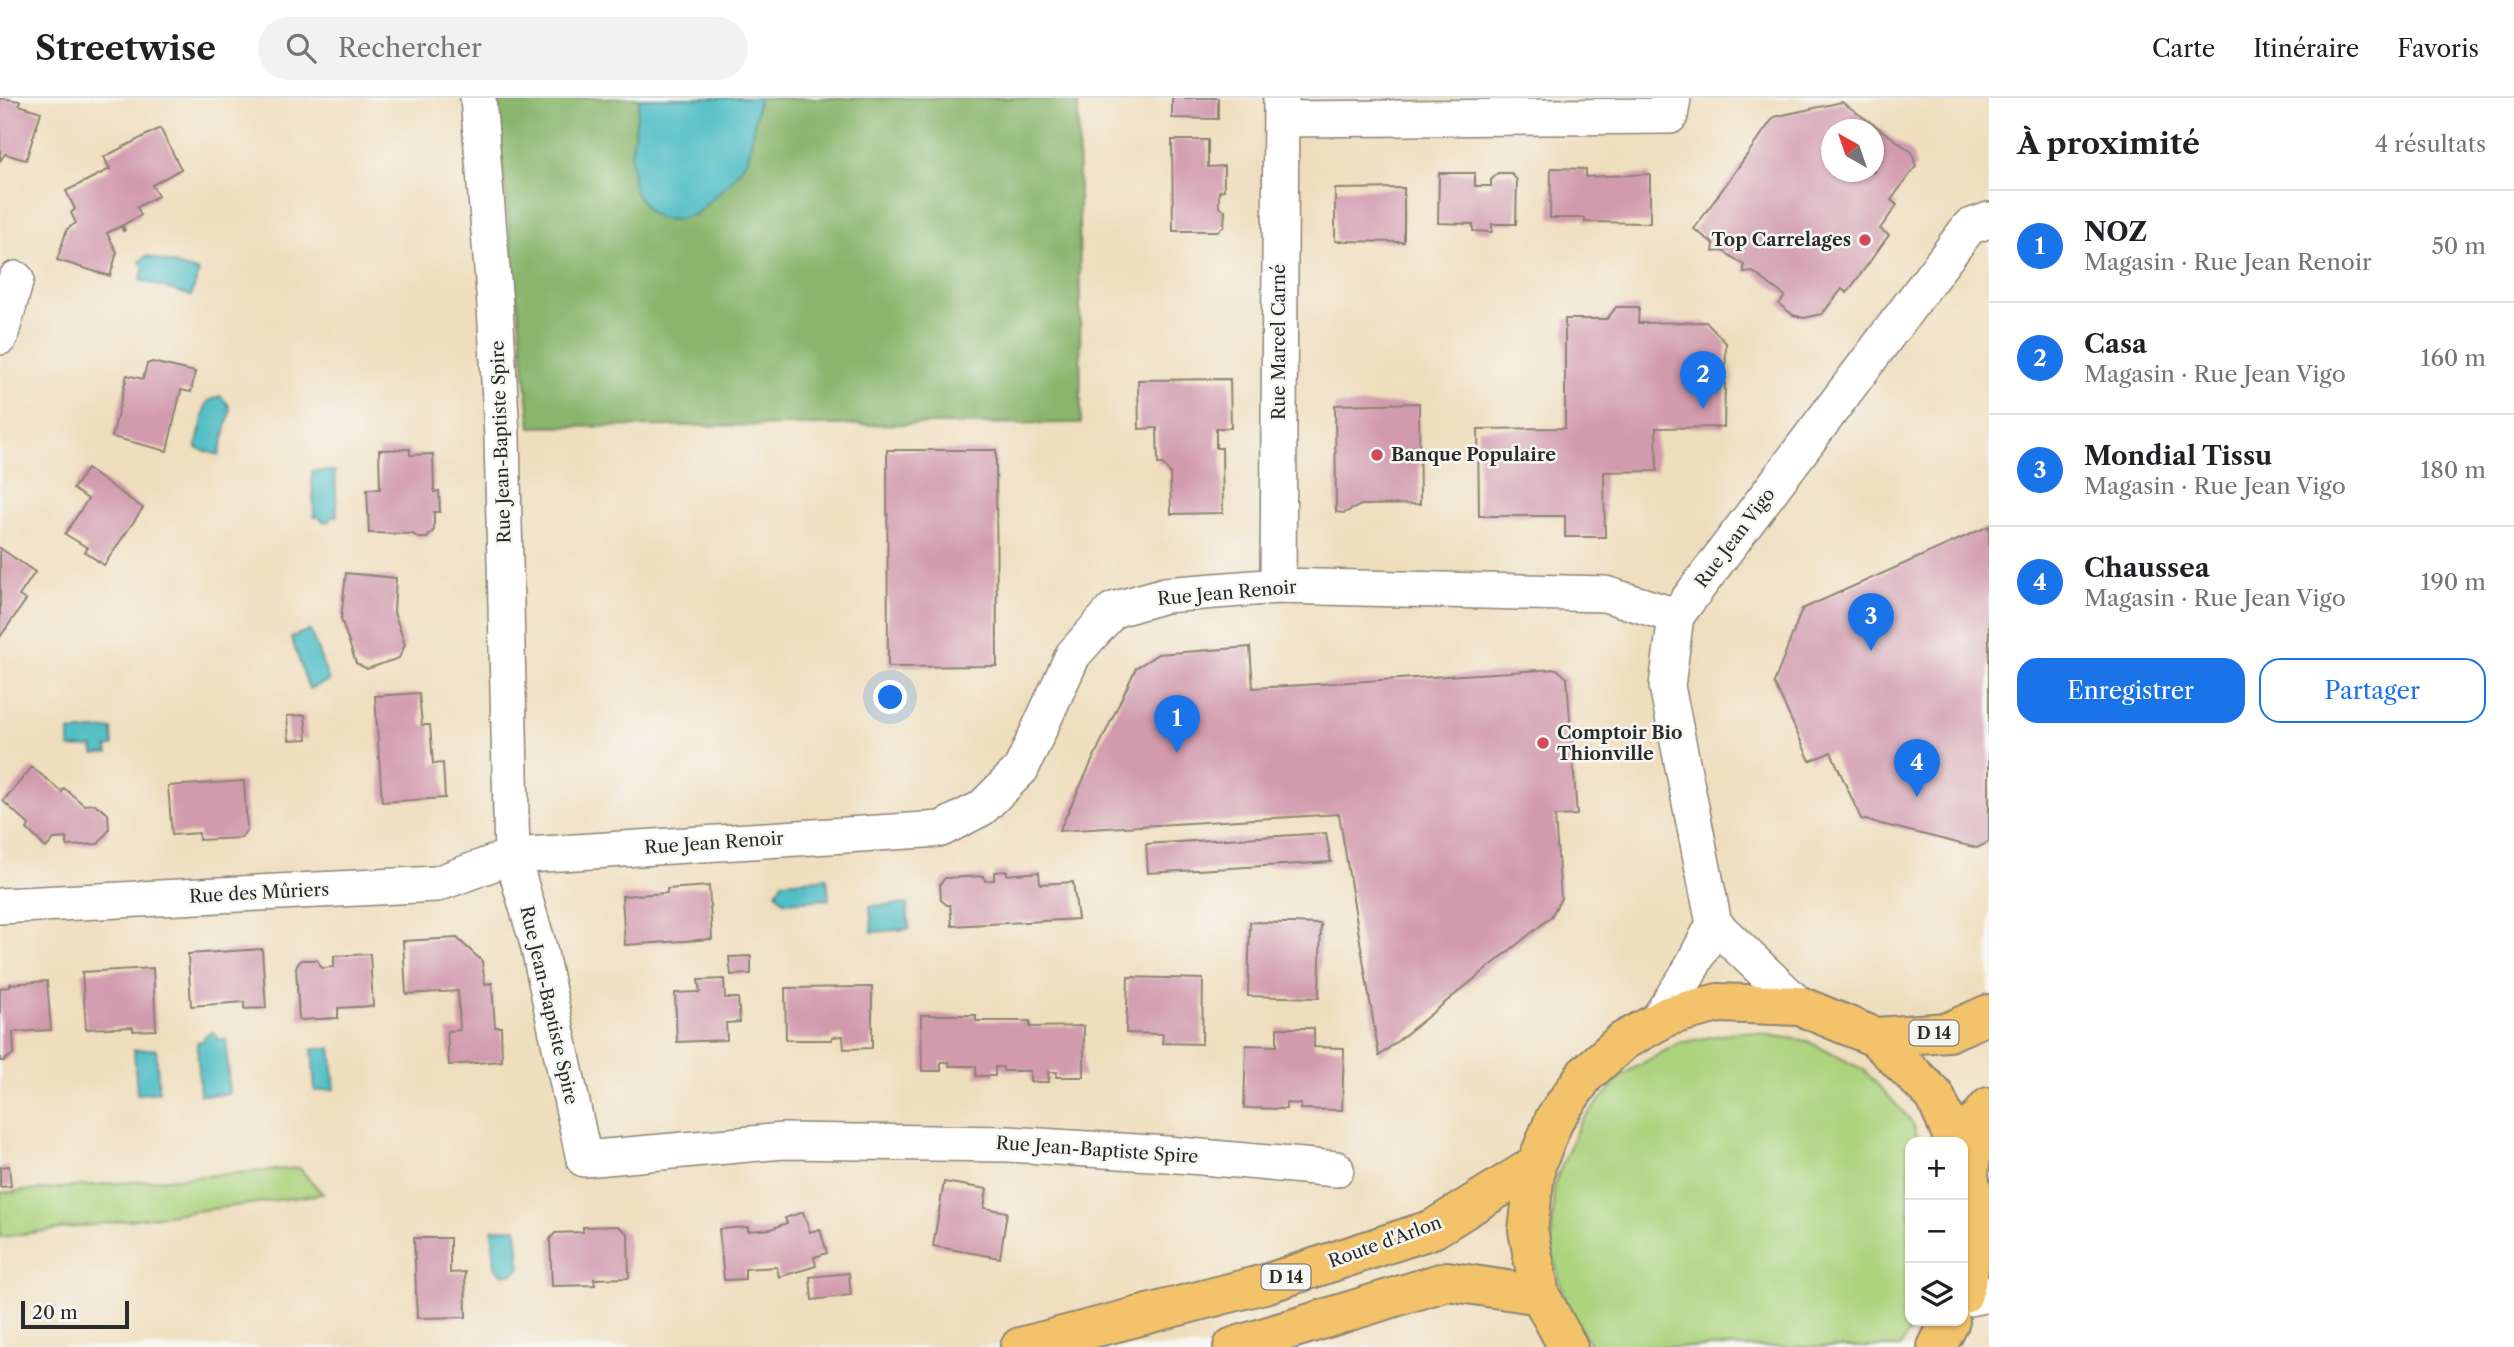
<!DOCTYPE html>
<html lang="fr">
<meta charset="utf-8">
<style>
:root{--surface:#fff;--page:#f2f2f2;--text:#202124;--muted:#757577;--line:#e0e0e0;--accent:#1a73e8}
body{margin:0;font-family:"Libre Caslon Text",serif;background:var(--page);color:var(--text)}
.controls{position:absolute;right:21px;bottom:21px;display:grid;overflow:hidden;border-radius:14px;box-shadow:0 2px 5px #0004}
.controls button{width:63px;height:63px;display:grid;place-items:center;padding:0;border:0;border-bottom:2px solid var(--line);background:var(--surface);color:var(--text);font:35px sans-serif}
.compass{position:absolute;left:1821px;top:21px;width:63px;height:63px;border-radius:50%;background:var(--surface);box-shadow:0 2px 5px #0004;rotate:320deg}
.scale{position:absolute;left:21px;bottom:18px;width:108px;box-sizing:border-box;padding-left:7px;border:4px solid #2b2b2b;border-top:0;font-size:19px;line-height:24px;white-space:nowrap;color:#2b2b2b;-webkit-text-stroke:5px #f6f6f2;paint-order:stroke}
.you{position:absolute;left:891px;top:600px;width:24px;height:24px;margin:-18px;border:5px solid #fff;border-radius:50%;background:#1a73e8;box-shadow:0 0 0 10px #1a73e833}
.badge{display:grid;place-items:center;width:46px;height:46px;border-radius:50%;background:var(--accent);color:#fff;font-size:23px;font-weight:700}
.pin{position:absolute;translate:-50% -58px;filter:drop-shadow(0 2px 4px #0008)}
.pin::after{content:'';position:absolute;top:37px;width:24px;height:21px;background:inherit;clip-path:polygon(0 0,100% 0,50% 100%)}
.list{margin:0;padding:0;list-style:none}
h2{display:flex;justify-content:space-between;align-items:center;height:91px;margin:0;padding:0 28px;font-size:30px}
h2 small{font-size:23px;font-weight:400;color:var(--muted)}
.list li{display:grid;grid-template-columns:46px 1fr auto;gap:21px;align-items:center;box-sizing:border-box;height:112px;padding:0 28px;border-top:2px solid var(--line)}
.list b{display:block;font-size:26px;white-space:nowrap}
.list p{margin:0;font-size:23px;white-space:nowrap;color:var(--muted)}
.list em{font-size:23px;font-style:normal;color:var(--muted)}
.actions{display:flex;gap:14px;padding:21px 28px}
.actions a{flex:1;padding:16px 0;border:2px solid var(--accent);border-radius:21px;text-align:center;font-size:24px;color:var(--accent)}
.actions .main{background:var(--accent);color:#fff}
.icon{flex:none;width:38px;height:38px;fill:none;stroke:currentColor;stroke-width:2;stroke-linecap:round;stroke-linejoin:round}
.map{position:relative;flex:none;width:1989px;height:1249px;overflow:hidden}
header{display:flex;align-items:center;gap:42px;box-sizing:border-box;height:98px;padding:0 35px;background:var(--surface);border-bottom:2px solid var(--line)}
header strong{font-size:33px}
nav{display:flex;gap:38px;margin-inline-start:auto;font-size:24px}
.search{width:490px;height:63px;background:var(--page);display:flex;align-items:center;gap:18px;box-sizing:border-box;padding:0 24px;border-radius:38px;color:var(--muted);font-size:26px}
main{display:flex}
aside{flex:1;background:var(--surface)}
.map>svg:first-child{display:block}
</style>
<header>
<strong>Streetwise</strong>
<div class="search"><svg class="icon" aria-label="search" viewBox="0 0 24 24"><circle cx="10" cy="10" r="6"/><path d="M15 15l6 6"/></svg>Rechercher</div>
<nav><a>Carte</a><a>Itinéraire</a><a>Favoris</a></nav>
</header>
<main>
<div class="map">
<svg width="1989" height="1249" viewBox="0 0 1989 1249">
<rect width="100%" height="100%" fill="#f6f6f2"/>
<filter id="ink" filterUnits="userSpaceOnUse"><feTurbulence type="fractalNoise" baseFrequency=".0143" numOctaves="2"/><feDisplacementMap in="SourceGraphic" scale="14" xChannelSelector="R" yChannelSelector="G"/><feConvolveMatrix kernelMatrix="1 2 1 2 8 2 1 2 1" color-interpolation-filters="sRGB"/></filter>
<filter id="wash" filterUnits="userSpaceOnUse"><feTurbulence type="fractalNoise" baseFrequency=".00686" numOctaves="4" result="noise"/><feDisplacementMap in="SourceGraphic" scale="28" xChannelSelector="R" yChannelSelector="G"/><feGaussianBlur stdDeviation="1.57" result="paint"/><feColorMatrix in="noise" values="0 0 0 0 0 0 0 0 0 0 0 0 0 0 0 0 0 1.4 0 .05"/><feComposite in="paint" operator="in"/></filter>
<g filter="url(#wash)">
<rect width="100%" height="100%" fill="#efdebd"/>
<path fill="#acd37d" stroke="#6c7f54" stroke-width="2" d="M1743,933l64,10 57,29 45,48 11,24h-10v179h7l-17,26h-308l-24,-36 -17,-61 3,-65 25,-61 43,-49 57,-32z
M299,1070l24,26 -323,43v-44z"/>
<path fill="#89b56c" stroke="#5a704c" stroke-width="2" d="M495,0h583l3,325 -550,4z"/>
<path fill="#4fbec5" stroke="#3d7478" stroke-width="2" d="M640,0h119l-11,60 -17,23 -35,33 -20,6 -15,-1 -13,-8 -14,-21 -3,-35z
M147,158l52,16 -8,24 -51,-16 4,-12 -4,-7z
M220,298l9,9 1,7 -11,43 -23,-7 10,-44 4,-4z
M312,373h23l2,45h-4l-4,5 -5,1 -5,-5h-5z
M310,532l19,51 -20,8 -18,-52z
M112,631l1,17 -6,1 1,6 -14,1 -1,-7 -24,1v-16z
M827,780l2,21 -44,3 -9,-9 6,-11z
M907,806l2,25 -37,3 -2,-26z
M213,934l6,8 7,-1 3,55 -29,1 -3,-53 6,-1 2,-5z
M331,950l4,41 -20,2 -3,-42z
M156,951l3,43 -22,2 -3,-44z
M517,1130l3,40 -7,6h-12l-6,-7 -3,-38z"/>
<g id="blocks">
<path fill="#d29aad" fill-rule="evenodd" d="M0,0l20,3 -1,4 22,7 -15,48 -21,-6 -5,7z
M1172,0h46v21l-46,-1z
M1842,4l70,50 4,14 -25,34 6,5 -17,24 9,6 -42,58 -5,-4 -20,25 -18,4 -11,-3 -14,-11 6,-8 -32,-24 -9,1v-8l-21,-14 -10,1 1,-8 -20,-15 80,-112zM1831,32h43v42h-43z
M160,30l21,41 -29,16 6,11 -21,11 4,8 -18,10 2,5 -2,1 -2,-5 -14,7 10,19 -7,24 -53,-16 10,-31 9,-6 -5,-10 4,-4 -9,-18 44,-22 -6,-12z
M1172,42h36v27l16,-1v24l-5,1v16l6,3 -1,16 -6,5h-45z
M1551,70l35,1v8l64,-3v49l-65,-1v-4h-35z
M1439,75h36v13h16v-6l7,-7h13l6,7 -1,44h-24v8l-19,-1v-7l-35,-1z
M1404,90v54l-69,-1v-52z
M1616,209h23l-1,16 68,-1 20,21 -2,84 -68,1 1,43 -53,1 1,65h-40v-21h-86l-1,-87 87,-1v-109h42z
M152,264l43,10 -4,20 -10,-2 -14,61 -55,-14 15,-62 16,4 4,-15z
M1230,281l1,49h-15v20h6l1,65 -52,1 -1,-41 -7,-9h-5l-1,-36 -18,1 -1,-49z
M1419,305l1,101 -59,1 -17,8 -8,-1 -1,-107z
M410,351v6l23,-1 1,38 5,-1 1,21h-6v18l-7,8h-9l-5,-4 -44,-1 -2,-44h13l-1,-39z
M887,352h109l1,216 -109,1z
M87,371l56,39 -39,57 -19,-13 3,-4 -23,-14 23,-35 -15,-10z
M1989,428v316l-12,6 -116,-29 -30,-67 -21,9 -36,-78 28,-74z
M0,450l35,24 -16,24 7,4 -26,37z
M346,475l50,5 -2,34 11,33 -6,13 -32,11 -11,-6 -15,-44z
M1250,549l3,41 304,-19 10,9 10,137 -22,1 6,82 -10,19 -172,139 -40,-242 -280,17 77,-163 22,-14z
M419,595l3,32h8l3,39 10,-1 2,35 -63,4 -7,-106z
M305,617l2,24 -18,1 -2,-24z
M32,669l30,25 2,-4 20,17 11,-1 13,10 1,16 -11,14 -31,2v-8l-13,1 -8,9 -19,-19 2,-4 -26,-24z
M244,683l3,49 -6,8 -42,2v-7l-27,2 -4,-49z
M1326,735l5,29 -183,11 -2,-29z
M1007,773v4l32,-3 1,12 33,-2 5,37 -126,7 -2,-21h-3l-6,-5 -1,-16 5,-6 39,-2 1,5 9,-1v-8z
M709,788l3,53 -87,6 -3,-49 45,-3v-4z
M1250,824l71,2 -2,74 -71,-2z
M457,840l25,23 3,23 7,-1 3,44h6l1,34 -53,4 -2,-34 13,-1 -2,-39 -52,3 -3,-53z
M262,851l4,59 -22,1v-7l-53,4 -3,-52z
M370,856l3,52 -35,2v10l-39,2 -3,-53 5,-7h16l5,8 12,-1v-11z
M751,858v18l-20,1 -2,-18z
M153,870l3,62 -23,1v-4l-47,2 -4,-57z
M1128,879l75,2 -1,65 -40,-1 1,-9 -37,-1z
M724,881l1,19h13l2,24 -14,1 1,17 -50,2 -2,-49 25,-1 -2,-12z
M47,883l4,49 -38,2 1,21 -10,8h-4v-73l10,-1v-3z
M872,889v61l-28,1 -1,-13 -11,1v3h-46l-1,-52z
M921,917h55v6h54v6l54,-1v51h-28l1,-5h-9l1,10h-19v-11h-27v-4h-8v9h-19v-10h-27v-4h-8v9h-19z
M1277,930h37v19l30,1 -2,62 -42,-1 1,-5 -15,-1v6l-42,-1 2,-63 31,1z
M9,1068l2,20 -11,1v-20z
M944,1084l43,7 -3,19 23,4 -7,46 -67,-12z
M803,1114l7,20 10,-3 7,24 -13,4 2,9 -37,11 -2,-10 -32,2v10l-21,1 -5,-51 29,-2v4l23,-2 16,-6 -2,-5z
M618,1128l10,8 1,44 -35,1 1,6 -43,1 -2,-47 5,-6 28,-1v-5z
M414,1140h36v35l15,-1 1,45 -49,1z
M849,1175l2,22 -39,5 -2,-23z"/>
</g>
</g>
<g filter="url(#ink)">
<use href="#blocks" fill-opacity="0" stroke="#8d8474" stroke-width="2"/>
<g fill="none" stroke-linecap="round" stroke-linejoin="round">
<defs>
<path id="minor" d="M478,0l17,207 7,132 10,419 26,88 46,215 199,-18 225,3 159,10 169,15
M1281,21l389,-3 3,-18
M0,239l16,-58
M1278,488l3,-488
M0,808l437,-22 75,-28 429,-27 41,-21 39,-39 52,-114 40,-45 52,-15 113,-9 327,8 71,22
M1800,908l-86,-82 -47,-238 9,-70 293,-389 20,-7
M1655,926l33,-50 26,-50
M1963,1201l26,-5"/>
<path id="primary" d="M1875,939l73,-5 41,-18
M1963,1061c17,40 12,94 0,135
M1969,1075l6,-49 14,-17
M1020,1249l248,-64 165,-54 103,-64
M1233,1249l214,-66 93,14
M1568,1249l-28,-52 -12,-65 8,-65 19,-47 30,-43 38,-34 45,-25 50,-13 82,3 75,31 60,59 20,46
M1937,1249l13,-26"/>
</defs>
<use href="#minor" stroke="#8d8474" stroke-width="38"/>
<use href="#primary" stroke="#8d8474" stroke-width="42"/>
<use href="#minor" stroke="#fff" stroke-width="35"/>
<use href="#primary" stroke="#f2c36a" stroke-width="38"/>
</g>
</g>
<g fill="#d1495b" stroke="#f6f6f2" stroke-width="2.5">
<circle cx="1865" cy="142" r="7"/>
<circle cx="1377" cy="357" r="7"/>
<circle cx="1543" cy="645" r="7"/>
</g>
<g text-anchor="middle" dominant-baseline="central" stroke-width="5" stroke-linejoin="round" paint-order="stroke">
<g fill="#f6f6f2" stroke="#686867" stroke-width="2">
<rect x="1909.5" y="922.5" width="49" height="25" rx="5"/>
<rect x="1261.5" y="1166.5" width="49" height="25" rx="5"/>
</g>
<g font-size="16" font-weight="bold" fill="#2b2b2b">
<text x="1934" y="935">D 14</text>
<text x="1286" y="1179">D 14</text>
</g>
<g font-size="18" font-weight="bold" fill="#2b2b2b" stroke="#f6f6f2" text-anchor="start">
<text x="1851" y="142" text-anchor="end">Top Carrelages</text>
<text x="1391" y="357">Banque Populaire</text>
<text x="1557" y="635">Comptoir Bio<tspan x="1557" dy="21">Thionville</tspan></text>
</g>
<g font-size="18" fill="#2b2b2b" stroke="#f6f6f2">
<text transform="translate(1279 244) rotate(-90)">Rue Marcel Carné</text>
<text transform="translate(501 344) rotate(-92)">Rue Jean-Baptiste Spire</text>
<text transform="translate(1735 440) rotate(-53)">Rue Jean Vigo</text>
<text transform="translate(1227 495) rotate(-5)">Rue Jean Renoir</text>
<text transform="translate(714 745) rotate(-4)">Rue Jean Renoir</text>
<text transform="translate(259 795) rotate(-3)">Rue des Mûriers</text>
<text transform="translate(549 907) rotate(77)">Rue Jean-Baptiste Spire</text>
<text transform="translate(1097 1052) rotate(4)">Rue Jean-Baptiste Spire</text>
<text transform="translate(1385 1144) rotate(-20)">Route d'Arlon</text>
</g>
</g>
</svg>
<div class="controls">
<button>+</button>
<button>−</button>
<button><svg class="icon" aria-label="layers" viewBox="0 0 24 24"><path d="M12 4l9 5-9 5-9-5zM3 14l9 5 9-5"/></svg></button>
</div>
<svg class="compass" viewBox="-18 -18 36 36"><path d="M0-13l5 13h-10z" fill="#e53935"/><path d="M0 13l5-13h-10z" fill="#757577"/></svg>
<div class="scale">20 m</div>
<div class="you"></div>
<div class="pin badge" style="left:1177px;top:655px">1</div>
<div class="pin badge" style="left:1703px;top:311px">2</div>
<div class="pin badge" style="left:1871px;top:553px">3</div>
<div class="pin badge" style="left:1917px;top:699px">4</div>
</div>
<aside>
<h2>À proximité<small>4 résultats</small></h2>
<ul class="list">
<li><span class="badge">1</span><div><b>NOZ</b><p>Magasin · Rue Jean Renoir</p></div><em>50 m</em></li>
<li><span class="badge">2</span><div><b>Casa</b><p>Magasin · Rue Jean Vigo</p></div><em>160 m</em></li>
<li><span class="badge">3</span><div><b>Mondial Tissu</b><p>Magasin · Rue Jean Vigo</p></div><em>180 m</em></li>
<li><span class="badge">4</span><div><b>Chaussea</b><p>Magasin · Rue Jean Vigo</p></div><em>190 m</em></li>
</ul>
<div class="actions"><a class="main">Enregistrer</a><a>Partager</a></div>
</aside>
</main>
